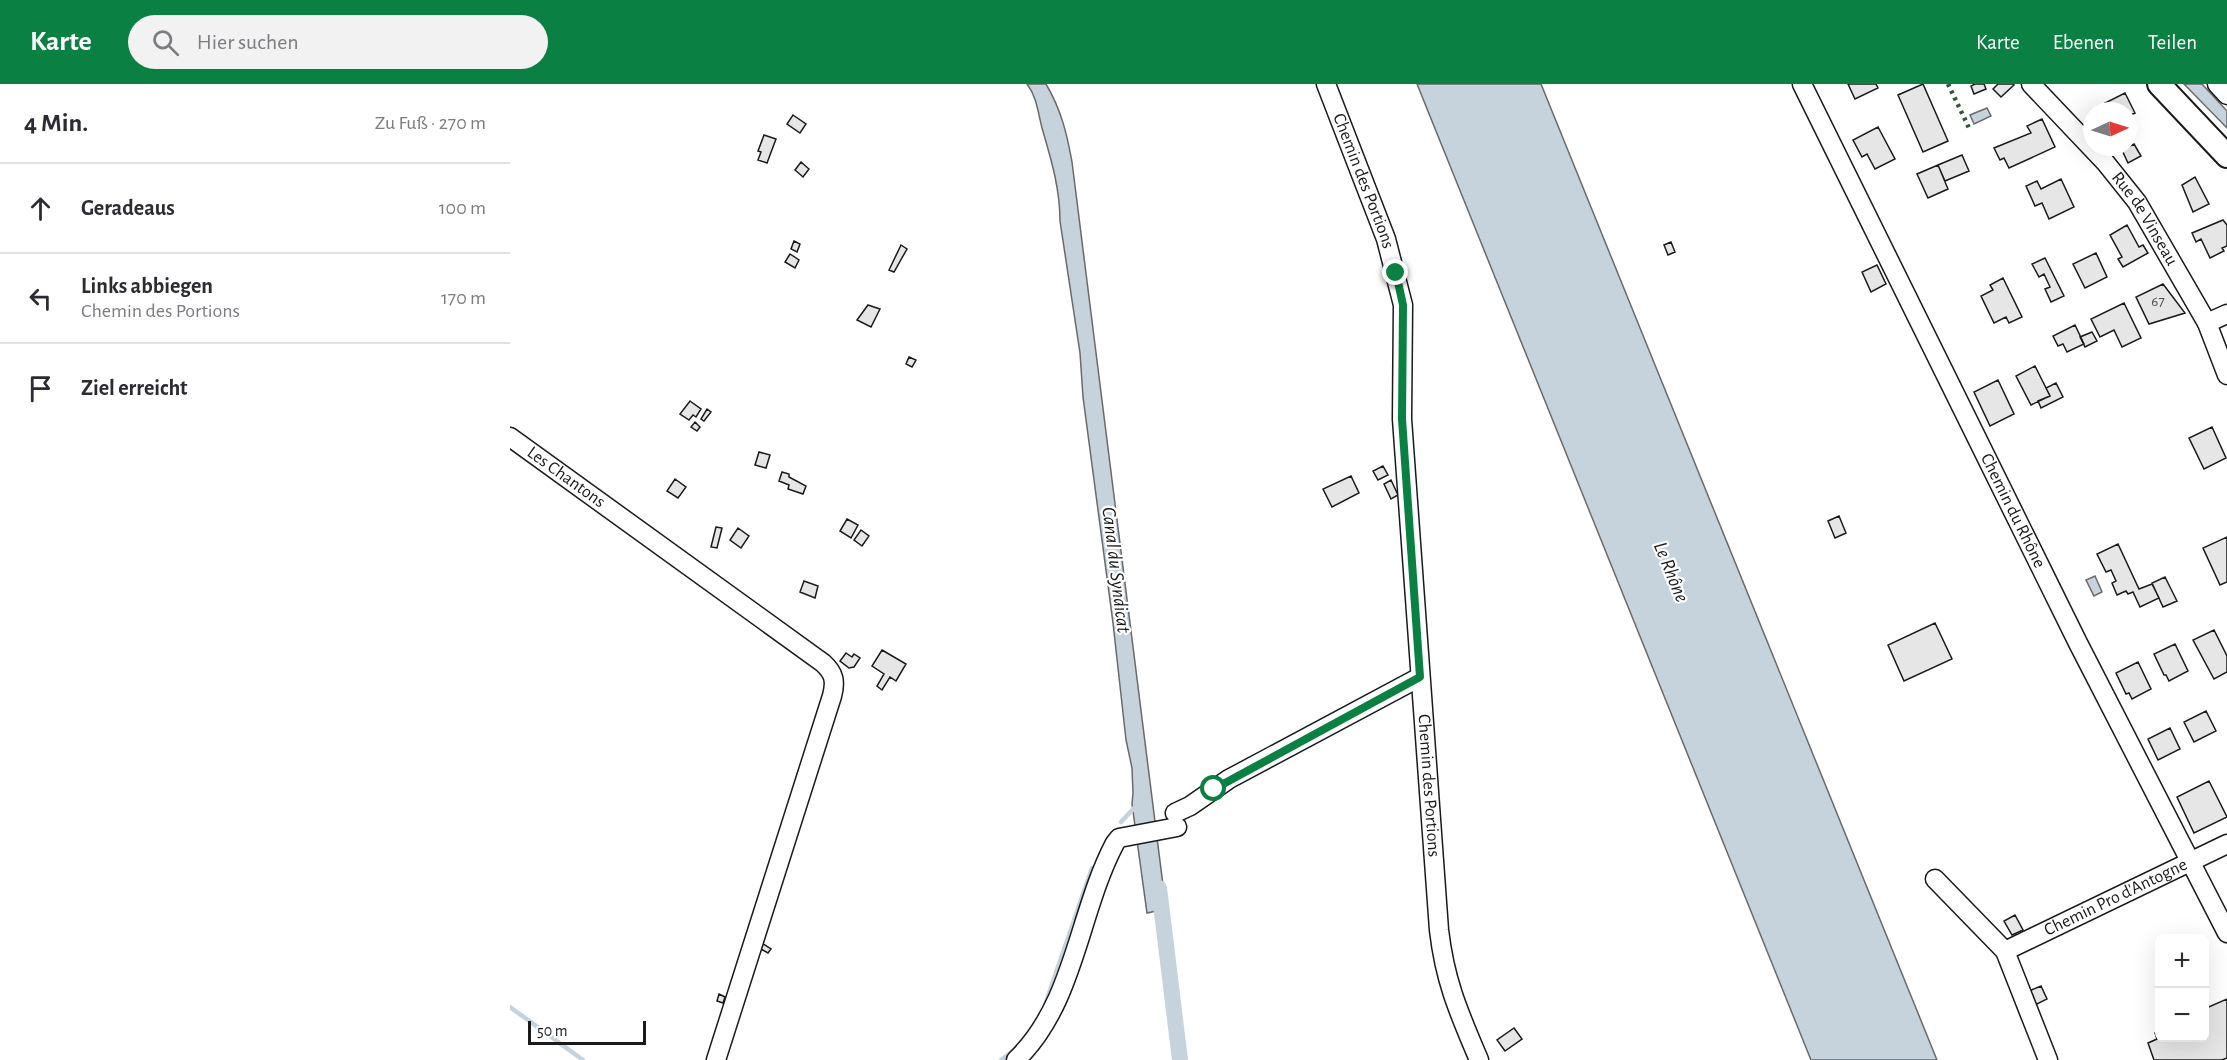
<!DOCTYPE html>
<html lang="de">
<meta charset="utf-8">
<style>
:root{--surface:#fff;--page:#f2f2f3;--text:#2b2b33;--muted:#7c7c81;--line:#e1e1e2;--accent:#0b8043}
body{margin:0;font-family:"Alegreya Sans",sans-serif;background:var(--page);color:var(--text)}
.controls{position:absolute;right:18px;bottom:18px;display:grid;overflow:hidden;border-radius:9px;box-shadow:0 6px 24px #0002}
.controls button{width:54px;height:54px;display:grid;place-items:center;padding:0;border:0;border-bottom:2px solid var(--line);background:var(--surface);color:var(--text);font:30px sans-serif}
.compass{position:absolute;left:1573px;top:18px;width:54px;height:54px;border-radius:50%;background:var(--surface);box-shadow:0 6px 24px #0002;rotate:86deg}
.scale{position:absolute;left:18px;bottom:15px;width:118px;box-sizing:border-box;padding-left:6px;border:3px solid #1a1a1a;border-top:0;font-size:16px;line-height:21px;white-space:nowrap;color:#1a1a1a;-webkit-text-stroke:4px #fff;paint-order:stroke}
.stop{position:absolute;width:18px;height:18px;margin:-14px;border:4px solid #0b8043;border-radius:50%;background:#fff}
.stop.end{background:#0b8043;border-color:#fff;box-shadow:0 2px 6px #0008}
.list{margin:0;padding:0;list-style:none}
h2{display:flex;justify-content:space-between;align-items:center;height:78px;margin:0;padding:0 24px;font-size:26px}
h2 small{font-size:20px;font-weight:400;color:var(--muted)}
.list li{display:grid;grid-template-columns:39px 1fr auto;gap:18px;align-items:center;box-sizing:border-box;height:90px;padding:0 24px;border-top:2px solid var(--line)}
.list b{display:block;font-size:22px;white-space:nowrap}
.list p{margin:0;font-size:20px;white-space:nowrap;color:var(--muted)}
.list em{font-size:20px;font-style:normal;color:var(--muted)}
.icon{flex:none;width:33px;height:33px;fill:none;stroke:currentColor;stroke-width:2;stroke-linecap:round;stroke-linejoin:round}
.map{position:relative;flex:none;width:1717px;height:976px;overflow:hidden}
header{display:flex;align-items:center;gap:36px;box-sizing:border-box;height:84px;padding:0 30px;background:var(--accent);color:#fff}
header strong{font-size:28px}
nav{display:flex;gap:33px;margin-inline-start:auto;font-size:21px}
.search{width:420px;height:54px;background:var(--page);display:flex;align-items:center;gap:15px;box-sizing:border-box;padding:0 21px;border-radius:33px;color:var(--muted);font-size:22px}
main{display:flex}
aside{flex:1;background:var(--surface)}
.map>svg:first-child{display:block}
</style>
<header>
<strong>Karte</strong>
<div class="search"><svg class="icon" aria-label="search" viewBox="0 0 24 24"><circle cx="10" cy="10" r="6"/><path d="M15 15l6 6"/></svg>Hier suchen</div>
<nav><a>Karte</a><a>Ebenen</a><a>Teilen</a></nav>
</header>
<main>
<aside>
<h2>4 Min.<small>Zu Fuß · 270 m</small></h2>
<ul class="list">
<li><svg class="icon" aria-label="ahead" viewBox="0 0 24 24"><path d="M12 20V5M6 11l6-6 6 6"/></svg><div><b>Geradeaus</b></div><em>100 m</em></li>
<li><svg class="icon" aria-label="left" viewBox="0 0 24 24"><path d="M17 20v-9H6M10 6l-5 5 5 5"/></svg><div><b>Links abbiegen</b><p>Chemin des Portions</p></div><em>170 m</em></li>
<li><svg class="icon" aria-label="arrive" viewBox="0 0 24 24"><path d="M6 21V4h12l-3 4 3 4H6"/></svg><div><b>Ziel erreicht</b></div></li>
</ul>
</aside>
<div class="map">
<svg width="1717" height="976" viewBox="0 0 1717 976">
<rect width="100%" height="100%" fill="#fff"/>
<path fill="#c6d2dc" stroke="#6a6a6a" stroke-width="1.5" d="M517,0h19c15,25 21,50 26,78l94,747 -19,4 -15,-109 1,-11 -1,-25 -6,-28 -13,-117 -30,-226 -3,-44 -20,-132c0,-33 -9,-62 -18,-93 -4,-15 -5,-31 -15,-44z
M907,0h124l396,976h-126z
M1674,0h18l25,27v17z
M1477,24l4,8 -17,8 -4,-9z
M1585,492l7,16 -8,4 -8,-16z"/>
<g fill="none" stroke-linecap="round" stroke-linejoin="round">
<path stroke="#c6d2dc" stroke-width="4.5" d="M611,738l15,-16
M535,921l47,-137
M0,923l73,53
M491,976l12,-9"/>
<path stroke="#c6d2dc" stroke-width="16" d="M649,804l21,172"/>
</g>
<path fill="#e6e6e6" stroke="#1a1a1a" stroke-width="1.5" d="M1338,0h28l2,4 -23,11z
M1413,0l25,57 -25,11 -25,-57z
M1465,0h9l2,5 -12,5 -3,-8z
M1488,0h15l1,1 -13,12 -8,-8z
M1615,9l10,20 -7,3v-5h-19l-4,-8z
M283,31l13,9 -6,9 -13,-9z
M1618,33l5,10 -5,3z
M1532,35l13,28 -46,21 -5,-10 -4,2 -6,-12 37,-15 -4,-7z
M1368,43l17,32 -20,10 -8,-15 -5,3 -9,-17z
M254,51l12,4 -9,24 -9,-3 3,-8 -3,-1z
M1624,60l7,12 -13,7 -6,-13z
M1452,71l7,16 -24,10 -7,-16z
M291,78l8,7 -6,8 -8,-7z
M1428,81l10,24 -20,9 -11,-24z
M1685,93l14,27 -16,8 -11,-27z
M1551,95l13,28 -25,12 -7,-16 -7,3 -9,-20 11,-5 4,8z
M1713,136l4,5v21l-5,2 2,3 -14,7 -9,-19 -5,3 -4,-9z
M1617,141l12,22 4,-2 5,8 -25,14 -5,-8 4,-2 -12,-22z
M284,157l6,3 -3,8 -6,-3z
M1161,158l4,10 -7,3 -4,-10z
M391,161l6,4 -13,23 -5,-2z
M1586,169l11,24 -22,11 -12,-24z
M280,170l9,6 -4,8 -10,-6z
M1535,174l19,38 -13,6 -6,-13 5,-2 -6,-13 -5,3 -7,-13z
M1367,181l9,19 -15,8 -9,-20z
M1493,194l19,39 -13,6 -3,-6 -12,6 -13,-27 12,-6 -3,-5z
M1653,200l22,29 -36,11 -13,-27z
M1614,219l17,35 -19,9 -8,-17 -14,7 -9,-18z
M358,221l12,4 -9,18 -14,-7z
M1565,241l9,19 -17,8 -4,-8 -5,2 -5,-10z
M1582,248l5,9 -12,6 -5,-10z
M399,273l7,3 -4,7 -6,-3z
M1525,282l15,30 -19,9 -15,-29z
M1488,296l16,34 -24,12 -16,-34z
M1546,299l7,14 -22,11 -3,-7 12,-5 -4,-8z
M180,317l11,8 -5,8 -3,-2 -4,5 -9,-6z
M197,325l4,3 -7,9 -3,-2z
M185,338l5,5 -3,4 -6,-4z
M1702,343l14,31 -22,11 -15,-31z
M249,368l11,3 -4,13 -11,-3z
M873,382l5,9 -10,5 -5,-9z
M272,388l7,2v3l17,9 -3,8 -15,-5 1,-4 -10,-4z
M841,392l8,17 -27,14 -9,-18z
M165,395l11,8 -8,11 -11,-7z
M881,396l7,15 -7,4 -7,-15z
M1329,432l7,17 -11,5 -7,-17z
M337,435l11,6 -7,13 -11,-7z
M206,443l6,1 -5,20 -6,-1z
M228,444l11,8 -8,12 -11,-8z
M351,446l8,6 -7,10 -8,-6z
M1717,453v45l-7,3 -17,-37z
M1608,460l21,45 13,-5 7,14 -19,9 -7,-15 -5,2 -2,-3 -9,4 -5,-12 4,-2 -5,-11 -5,2 -9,-18z
M1655,493l12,24 -14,6 -11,-24z
M294,497l14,5 -3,12 -15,-6z
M1425,539l17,36 -48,22 -16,-36z
M1704,546l13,26v16l-13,7 -21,-39z
M1665,560l13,27 -19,10 -3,-6h-2l-10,-21z
M372,566l24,14 -10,17 -6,-4 -8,13 -5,-4 7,-12 -12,-8z
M336,569l6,4 2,-3 6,4 -6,9 -5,1 -9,-7z
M1628,578l13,27 -19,10 -3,-6 -3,1 -10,-21z
M1696,627l10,20 -22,11 -10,-20z
M1660,644l10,21 -22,11 -10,-21z
M1699,697l18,36 -33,16 -17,-36z
M1505,831l8,15 -11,5 -8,-14z
M252,859l9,6 -3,4 -9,-5z
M1531,902l6,13 -12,6 -6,-14z
M209,910l6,3 -2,6 -6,-2z
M1717,915v59l-5,2h-68l-6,-17 9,-4 -2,-6 5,-2v7h44v-29z
M1004,944l8,11 -17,12 -8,-11z"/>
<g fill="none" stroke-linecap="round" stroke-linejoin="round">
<defs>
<g id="minor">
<path id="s1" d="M816,0l60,155 17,66 -1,114 37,511c6,52 20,83 40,130"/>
<path id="s2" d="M1292,0l276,559 149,290"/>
<path id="s3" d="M1521,0l74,78 32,40 70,121 20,52"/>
<path d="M1707,0l10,11"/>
<path d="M1697,239l20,-9"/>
<path id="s4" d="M0,353l313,226c11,10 13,18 9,33l-116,364"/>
<path d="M665,729l15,-7 39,-27 191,-102"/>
<path d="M1425,795l70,72 43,109"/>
<path id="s5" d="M1495,867l222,-107"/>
<path d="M506,976c59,-57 62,-147 99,-217l4,-5 58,-11"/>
</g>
<path id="major" d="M1649,0l68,72"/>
</defs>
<use href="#minor" stroke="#1a1a1a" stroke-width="21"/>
<use href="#major" stroke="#1a1a1a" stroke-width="26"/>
<use href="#minor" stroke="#fff" stroke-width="18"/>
<use href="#major" stroke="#fff" stroke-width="22"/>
<path stroke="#2b5a34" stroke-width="4.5" stroke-dasharray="3 4.5" stroke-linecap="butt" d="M1438,0l22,46"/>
</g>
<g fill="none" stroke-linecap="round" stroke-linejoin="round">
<path stroke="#0b8043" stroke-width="8" d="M704,705l206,-112 -18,-258 1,-114 -7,-32"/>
</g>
<g text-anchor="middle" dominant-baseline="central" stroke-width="4.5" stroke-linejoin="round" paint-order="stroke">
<g font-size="15" fill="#4d4d4d">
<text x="1648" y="217">67</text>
</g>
<g font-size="18" fill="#1a1a1a" stroke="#fff">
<text stroke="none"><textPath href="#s1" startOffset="104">Chemin des Portions</textPath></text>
<text stroke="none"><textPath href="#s3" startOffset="177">Rue de Vinseau</textPath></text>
<text stroke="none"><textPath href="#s4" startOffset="69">Les Chantons</textPath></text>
<text stroke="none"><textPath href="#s2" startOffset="476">Chemin du Rhône</textPath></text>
<text stroke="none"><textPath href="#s1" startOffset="716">Chemin des Portions</textPath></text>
<text stroke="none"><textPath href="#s5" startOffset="123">Chemin Pro d'Antogne</textPath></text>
</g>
<g font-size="20" font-style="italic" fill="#1a1a1a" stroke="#fff">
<text transform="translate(606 486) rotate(83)">Canal du Syndicat</text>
<text transform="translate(1161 488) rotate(68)">Le Rhône</text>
</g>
</g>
</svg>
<div class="controls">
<button>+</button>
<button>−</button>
</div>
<svg class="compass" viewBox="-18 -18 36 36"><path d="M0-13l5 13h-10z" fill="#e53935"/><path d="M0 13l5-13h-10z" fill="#7c7c81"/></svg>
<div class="scale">50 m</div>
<div class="stop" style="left:704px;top:705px"></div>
<div class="stop end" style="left:886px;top:189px"></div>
</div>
</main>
